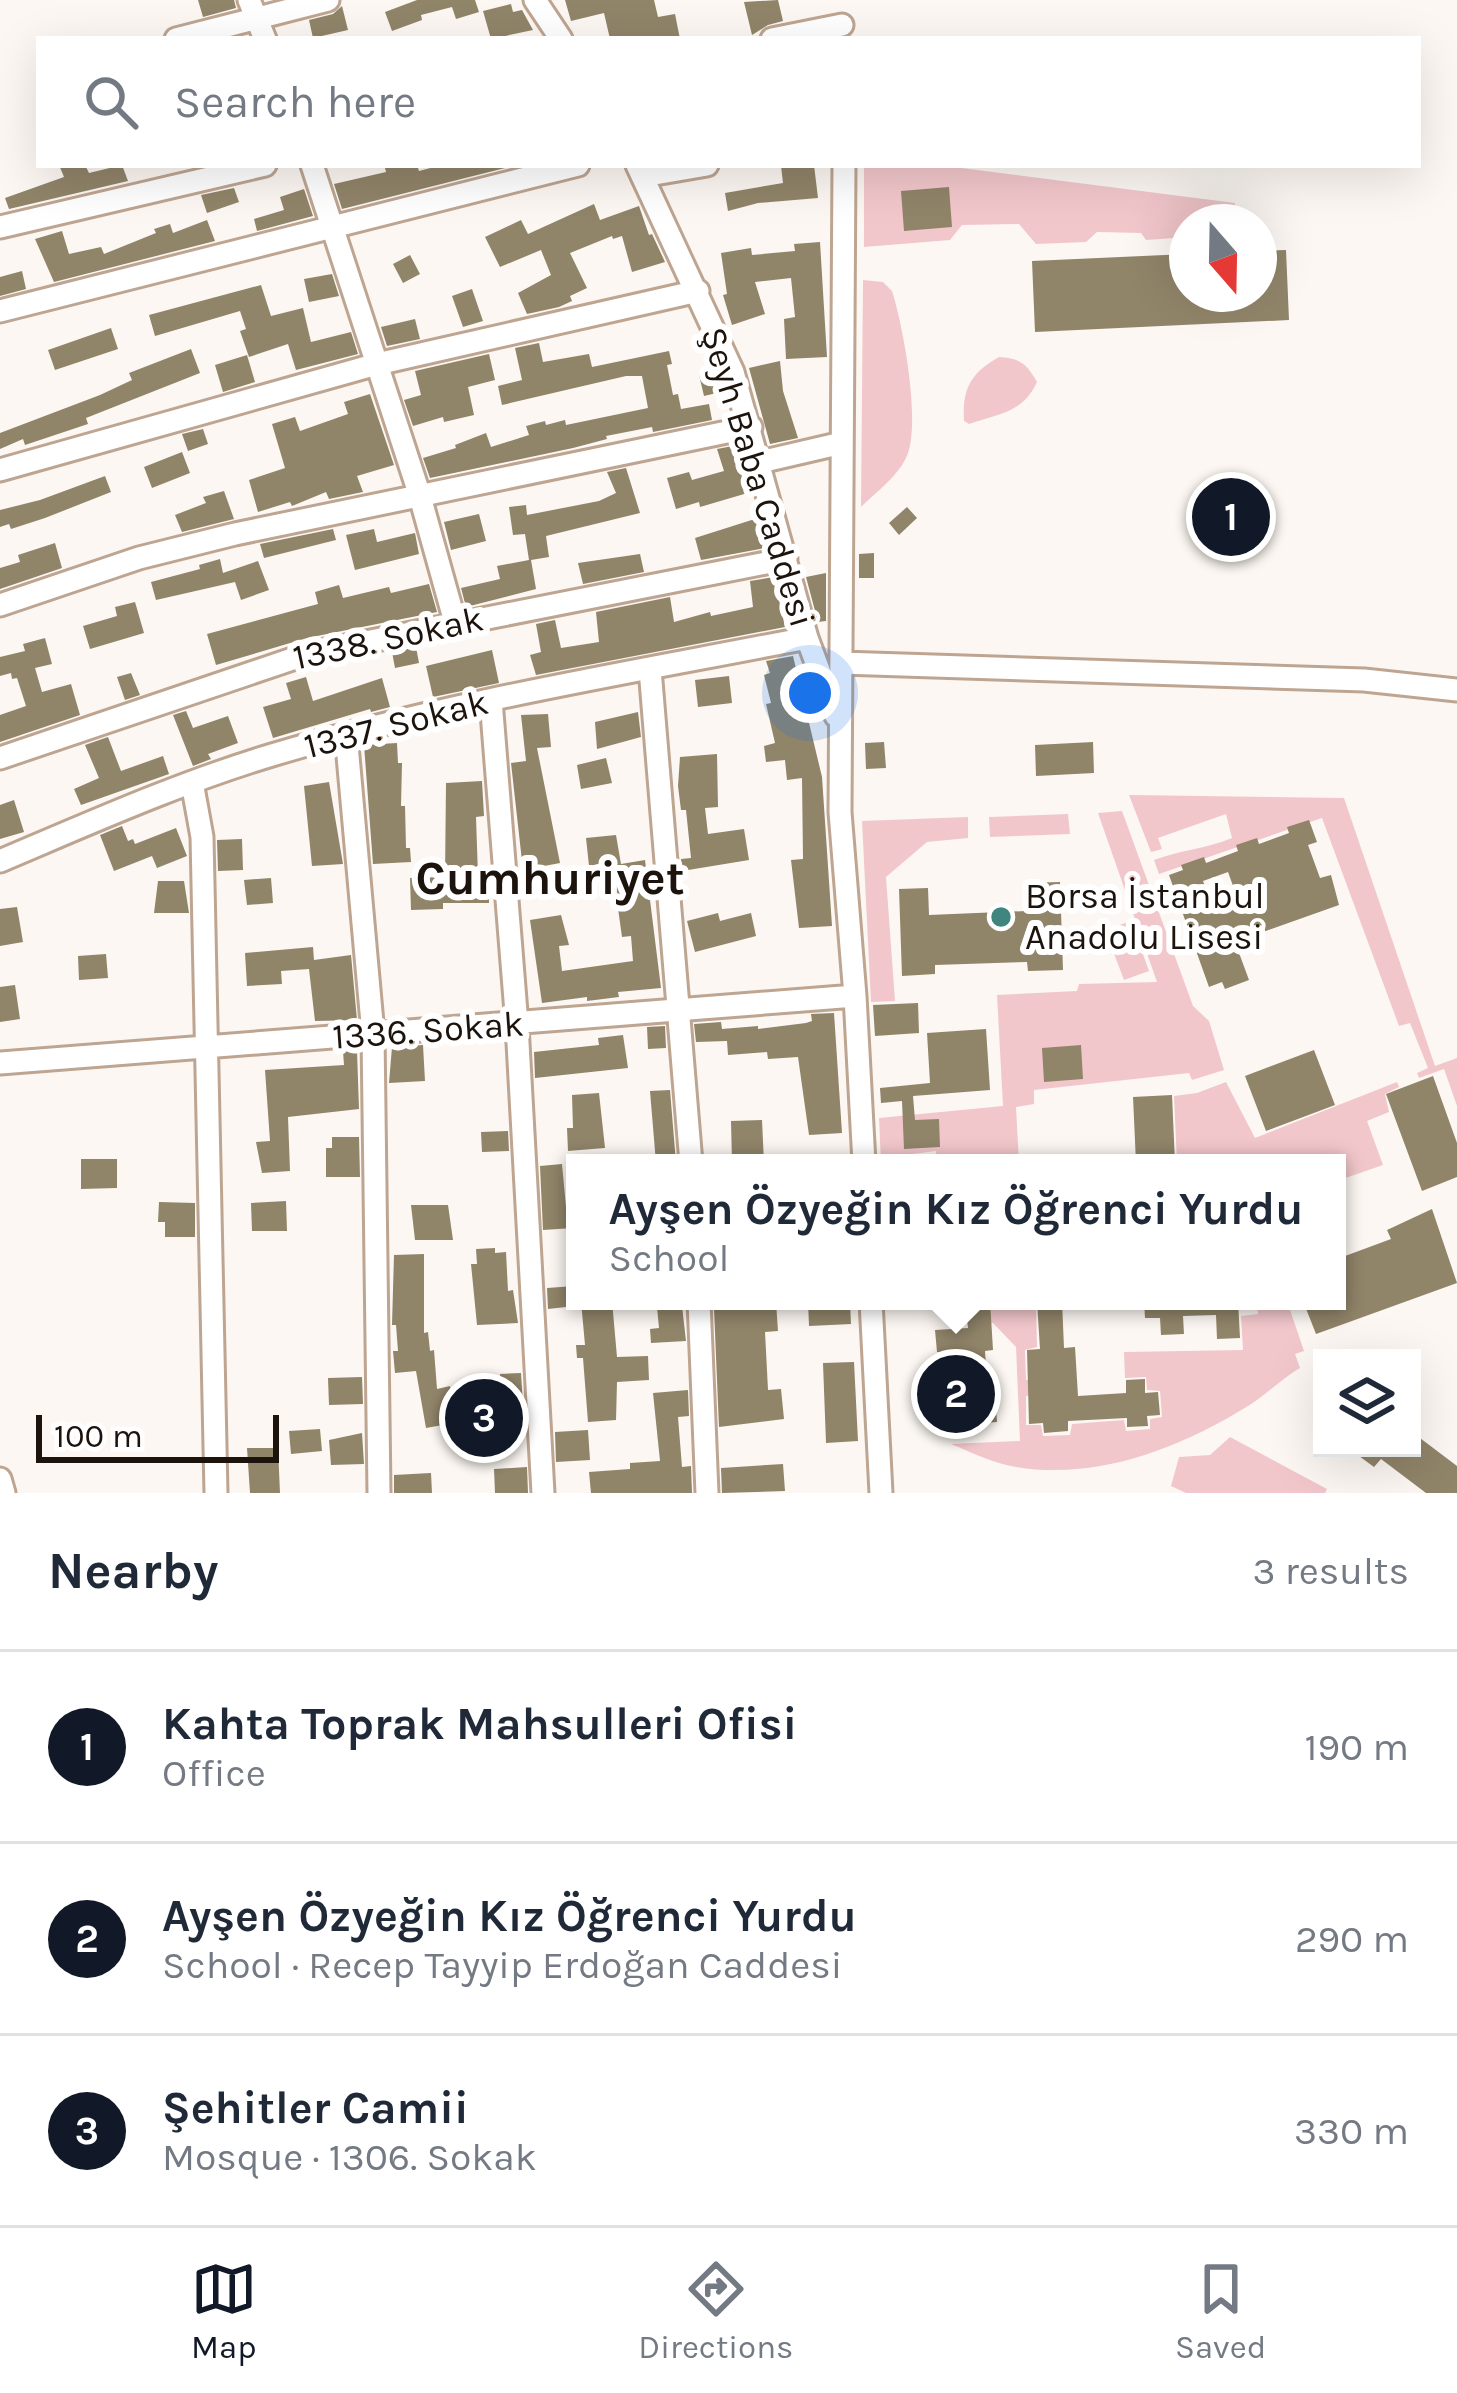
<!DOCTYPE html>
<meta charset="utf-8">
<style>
:root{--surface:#fff;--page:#f2f2f3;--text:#1f2937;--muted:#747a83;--line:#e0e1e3;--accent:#111827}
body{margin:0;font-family:Karla,sans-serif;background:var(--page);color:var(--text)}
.controls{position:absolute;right:36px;bottom:36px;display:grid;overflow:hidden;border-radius:0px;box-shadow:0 12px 48px #0002}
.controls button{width:108px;height:108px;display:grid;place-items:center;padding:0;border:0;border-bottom:3px solid var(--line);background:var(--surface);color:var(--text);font:60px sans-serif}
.compass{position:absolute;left:1169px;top:204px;width:108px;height:108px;border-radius:50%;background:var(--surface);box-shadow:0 12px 48px #0002;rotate:160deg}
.scale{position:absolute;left:36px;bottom:30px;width:243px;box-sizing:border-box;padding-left:12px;border:6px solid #1c130c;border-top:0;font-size:33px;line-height:42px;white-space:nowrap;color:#1c130c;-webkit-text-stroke:9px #fff;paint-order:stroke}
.you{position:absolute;left:810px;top:693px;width:42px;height:42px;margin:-30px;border:9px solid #fff;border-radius:50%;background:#1a73e8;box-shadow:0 0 0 18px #1a73e833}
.badge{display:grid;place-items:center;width:78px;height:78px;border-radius:50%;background:var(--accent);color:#fff;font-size:39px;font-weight:700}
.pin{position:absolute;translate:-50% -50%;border:6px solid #fff;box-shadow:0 3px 12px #0006}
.popup{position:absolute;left:566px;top:1154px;width:780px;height:156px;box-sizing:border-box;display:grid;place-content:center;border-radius:0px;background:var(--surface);filter:drop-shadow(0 3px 9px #0005);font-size:39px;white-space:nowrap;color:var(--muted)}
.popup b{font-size:45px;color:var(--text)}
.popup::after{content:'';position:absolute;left:50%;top:100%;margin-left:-24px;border:24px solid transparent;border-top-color:var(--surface)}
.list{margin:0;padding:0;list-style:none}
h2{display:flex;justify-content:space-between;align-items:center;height:156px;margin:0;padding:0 48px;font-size:51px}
h2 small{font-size:39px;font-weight:400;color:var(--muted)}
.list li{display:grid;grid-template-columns:78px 1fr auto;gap:36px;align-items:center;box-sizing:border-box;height:192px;padding:0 48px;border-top:3px solid var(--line)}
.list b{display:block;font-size:45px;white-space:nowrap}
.list p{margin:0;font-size:39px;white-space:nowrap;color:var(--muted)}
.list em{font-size:39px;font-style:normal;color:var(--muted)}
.icon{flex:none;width:66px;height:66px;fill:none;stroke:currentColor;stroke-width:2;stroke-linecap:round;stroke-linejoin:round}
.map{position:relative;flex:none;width:1457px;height:1493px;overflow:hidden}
.search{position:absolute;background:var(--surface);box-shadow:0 12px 48px #0002;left:36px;right:36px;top:36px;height:132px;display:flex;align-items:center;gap:30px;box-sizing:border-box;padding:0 42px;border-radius:0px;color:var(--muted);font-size:45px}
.sheet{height:732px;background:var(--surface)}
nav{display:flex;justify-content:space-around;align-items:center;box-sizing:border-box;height:168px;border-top:3px solid var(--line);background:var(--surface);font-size:33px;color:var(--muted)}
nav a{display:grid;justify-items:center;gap:6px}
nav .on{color:var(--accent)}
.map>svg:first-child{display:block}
</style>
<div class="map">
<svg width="1457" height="1493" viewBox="0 0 1457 1493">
<rect width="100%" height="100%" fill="#fcf7f2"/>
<path fill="#f2c7cb" d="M864,165h74l297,38 -2,19h-46v9h-8l-5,7 -28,2 -5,-7 -44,-1 -11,10 -50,2 -17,-20 -57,1 -12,15 -86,7z
M863,280l20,2 9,9c11,34 30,135 14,167 -9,19 -30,34 -45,49z
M999,357c21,1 28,7 38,25 -14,31 -39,32 -68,42l-5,-3c-2,-33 7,-48 35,-64z
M1129,795l215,3 91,268 22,-8v48l-13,-37 -25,9 -2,-5 11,-5 -18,-45 -11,3 -77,-208 -163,56 -5,-14c26,-10 51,-11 78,-22l-6,-24 -68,24 4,11 -11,3z
M1122,811l71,195 16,15 15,49 -32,10 -3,-7 -155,17v14l-18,3 3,56h-82l-1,-12 -24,3v9h-31l-2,-45 124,-12 -6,-111 80,-4 2,-7 78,-2 -59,-169z
M1068,814l2,20 -80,3 -1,-20z
M968,817v21l-41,4 -41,35 9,124 -24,1 -9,-181z
M1131,921l18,50 -25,9 -19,-50z
M1226,1082l29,56 142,-56 2,5 -14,7 4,18 -22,9 16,44 -46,16v-18h-160l-3,-67 23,-3z
M1257,1301h30l17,50 -9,3 5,14c-19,11 -34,27 -52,38 -69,43 -155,76 -237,60 -20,-4 -41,-14 -60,-22l69,-3 -4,-94 -23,-24h-27v-13l70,-4 1,41 -12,3 1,30h13v14l-13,2v29h15l2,11 27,-1 2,-11 52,-4 2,11 24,-2v-10l12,-2 -2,-26 -13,-1 -1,-13 -21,1 -1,-26 119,-2 -2,-34 17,-2z
M1230,1437l97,52 -2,4h-139l-15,-7 8,-29 31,-2z"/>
<path fill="#908469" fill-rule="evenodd" d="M198,0h36l2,8 -33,9z
M417,0h58l4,12 -23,7 -4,-12 -31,8 1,5 -30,11 -7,-19z
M565,0h89l4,17 17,-3 5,25h-70l-6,-26 -33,8z
M778,0l5,21 -15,4 -16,10 -8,-33z
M511,4l2,8 9,-2 11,20 -42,9 -8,-28z
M342,6l6,24 -35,8 -4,-18 24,-6z
M59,165h26l4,8 33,-8 6,16 -119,28 -4,-11 59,-21z
M397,165h20l2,6 23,-6h75l-175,44 -8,-25 52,-12 -1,-4z
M814,165l4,33 -60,5 -30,8 -3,-18 58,-10 -2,-17z
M949,187l3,40 -48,4 -3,-40z
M234,188l5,14 -32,11 -6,-18z
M304,189l9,27 -56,15 -3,-12 30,-9 -4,-13z
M594,204l6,16 39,-14 10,29 3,-1 13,28 -33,10 -10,-36 -9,3 -1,-3 -42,17 17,35 -17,8 2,5 -13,6 -32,7 -9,-21 33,-18 -10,-25 -41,17 -15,-30 36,-17 7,14z
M207,220l8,21 -161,41 -19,-43 27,-8 7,23 32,-7 3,7 52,-21 -2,-4 16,-5 3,9z
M820,242l7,115 -41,2 -2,-40 11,-2 -4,-39 -36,4 10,32 -33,11 -9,-30 4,-1 -6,-41 30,-5 1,7 43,-4 -1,-7z
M1286,250l3,70 -254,12 -3,-71 155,-7v40h72v-43z
M410,255l10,19 -17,9 -10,-19z
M22,271l4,18 -26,7v-19z
M332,274l7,22 -30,6 -5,-23z
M261,285l10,31 32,-8 8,34 40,-10 7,22 -62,16 -8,-26 -39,13 -9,-26 6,-2 -6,-18 -85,25 -6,-21z
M472,289l11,32 -20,6 -11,-31z
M415,319l5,20 -33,7 -6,-19z
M111,328l7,21 -63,21 -7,-20z
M539,343l4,19 46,-8 3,13 77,-16 3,13 -5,1 6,30 5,-1 3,15 28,-5 3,16 -59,12 -1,-5 -46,9 1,3 -34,9 -143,30 -7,-20 33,-10 -1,-3 31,-12 5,14 38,-12 -3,-9 19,-5 1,4 19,-5 1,5 82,-17 -6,-32h-16l-124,29 -4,-19 24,-6 -7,-32z
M191,349l9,24 -114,45 2,6 -63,21 -2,-6 -23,10v-16l100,-38 32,-15 -3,-7z
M489,354l6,26 -27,7 6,28 -30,7 -1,-5 -30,9 -9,-26 17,-5 -6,-24z
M247,355l8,27 -32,10 -8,-27z
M780,361l3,30 15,47 -28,6 -21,-76z
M716,371l5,21 -17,4 -5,-21z
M370,394l24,71 -37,11 6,16 -34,7 -3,-7 -34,14 -2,-4 -32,10 -9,-32 36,-12 -13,-44 23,-7 5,14 48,-17 -4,-12z
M203,429l5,15 -20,7 -6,-17z
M738,445l13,47 -51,15 -1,-5 -23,7 -9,-31 22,-6 3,8 32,-9 -7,-22z
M182,452l8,21 -38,15 -8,-21z
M626,468l14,45 -94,23 3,21 -18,3 5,29 -70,18 -5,-19 39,-9 -3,-13 32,-6 -4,-26 -12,1 -4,-28 17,-2 1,10 72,-14 17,-8 -9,-21z
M105,476l6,16 -66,26 -34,11 -2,-5 -9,3v-17l40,-10z
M224,491l10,28 -52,13 -7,-17 31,-12 -3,-6z
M907,507l10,11 -18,17 -10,-12z
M479,514l7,27 -35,9 -7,-28z
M758,518l8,30 -65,12 -6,-22z
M333,529l3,11 -72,18 -4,-14z
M374,529l3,13 38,-9 4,21 -64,16 -9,-35z
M55,543l7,25 -62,21v-21l20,-6 -2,-7z
M874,553v25h-15v-24z
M640,554l4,18 -61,12 -5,-21z
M220,559l3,14 35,-12 11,29 -28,10 -6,-18 -79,18 -5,-18 49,-13 -1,-4z
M826,573v48l-8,1 -12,-45z
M774,577l11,50 -249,48 -6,-20 11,-3 -5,-28 19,-4 6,28 38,-6 -3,-30 74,-15 4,25 36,-10 1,4 42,-9 -3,-26z
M429,584l8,28 -130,26 -91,27 -9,-31 111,-30 -3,-12 24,-7 4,13 46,-11 2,6z
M135,602l9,31 -54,16 -7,-23 34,-10 -2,-9z
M45,638l7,26 -17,4 7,24 29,-8 9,31 -80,27v-27l26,-9 -9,-28 -5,1 -1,-6 -11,3v-19l25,-6 -2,-7z
M416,647l3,16 -24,5 -3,-16z
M492,650l7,33 -66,14 -7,-31z
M793,656l29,121 10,149 -33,2 -8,-68 12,-1 -1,-81 -15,2 -2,-20 -19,2 -2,-16 11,-3 -9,-39 5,-1 -7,-28 6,-2 -4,-12z
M131,673l9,22 -15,5 -8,-23z
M729,676l3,27 -34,4 -3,-27z
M306,677l7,24 69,-23 8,29 -19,5 -1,-3 -97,29 -10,-31 28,-8 -5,-16z
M186,711l7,17 35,-12 10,27 -30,11 3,5 -18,7 -20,-51z
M638,712l3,25 -44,12 -2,-27z
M548,714l3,33 -14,1 23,115 -37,7 -12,-107 15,-2 -5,-46z
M108,737l13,34 42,-15 6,18 -88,31 -7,-16 25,-11 -14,-33z
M884,742l2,26 -20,1 -1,-26z
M1093,742l1,31 -58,3 -1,-31z
M397,743l1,20h4l-1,43h4l1,42h4l1,14 -38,2 -9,-119z
M717,754l1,53 -13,1 3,26 36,-5 5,31 -67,11 -1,-12 10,-1 -5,-48h-5l-3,-24 2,-29z
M606,758l6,25 -31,6 -4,-24z
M482,781l2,35 -8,1 2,59h11v27h-46v6l-32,1 -1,-32 35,-1 1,-94z
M329,782l14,82 -31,2 -8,-80z
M14,800l10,32 -24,7v-34z
M1309,820l8,22 -9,3 12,33 11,-3 8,30 -104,37 14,38 -24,9 -3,-7 -13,5 -40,-112 14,-5 -2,-5 23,-8 2,6 32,-12 -2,-6 21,-7 2,6 30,-11 -2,-6zM1228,872l12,33 -25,9 -12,-33z
M122,826l6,15 5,-2 2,5 41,-16 11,28 -30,12 -5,-12 -38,15 -14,-36z
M616,835l5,29 24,-4 16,128 -43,4 1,5 -32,4v-4l-45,6 -12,-83 31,-5 8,30 -10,1 3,25 71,-10 -2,-25 -9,1 -6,-43 -8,1 -5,-32 -14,3 -3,-28z
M242,839l1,31 -25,1 -1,-31z
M271,878l2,25 -26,2 -3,-25z
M158,881h26l5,32h-35z
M1060,882l3,88 -35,1 -1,-9 -92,3v9l-33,2 -3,-87 29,-1 1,27 97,-4 -1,-28z
M17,907l6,35 -23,4v-37z
M718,913l2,8 31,-8 5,23 -61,16 -8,-31z
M313,947l1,13 37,-5 6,65 -42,1 -6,-52 -28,2 1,13 -35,2 -2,-33z
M106,954l2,24 -29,2 -1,-24z
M15,985l5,34 -20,3v-35z
M918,1003l1,30 -44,3 -2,-31z
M834,1013l8,120 -33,2 -11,-78 -30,2 -1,-7 -39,3 -1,-14 -31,1 -2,-18 27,-2 1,7 36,-3v3l48,-6 6,-2 -1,-7z
M665,1026l1,22 -18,1 -1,-22z
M986,1029l4,61 -77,6 2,24 24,-1 1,28 -36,2 -2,-48 -21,2 -1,-15 50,-5 -3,-50z
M623,1035l5,33 -93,10 -1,-26 65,-7 -1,-7z
M423,1045l2,36 -36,2 3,-36z
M1081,1045l2,34 -39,3 -2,-34z
M1314,1050l21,55 -69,26 -21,-55z
M343,1051h14l2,58 -71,8 2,54 -28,2 -6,-31 14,-1 -5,-71 79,-5z
M1433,1076l24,67v34l-35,14 -36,-97z
M670,1090l6,73h-20l-6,-72z
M599,1093l6,55 -37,3 -1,-23h6l-1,-33z
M1172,1095l3,68h-39l-3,-66z
M762,1120l2,43h-32l-1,-42z
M508,1131l1,20 -27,1 -1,-20z
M332,1137h27l1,40h-34v-29h6z
M81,1159h36v29l-36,1z
M562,1164l4,43 6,-1 1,22 -30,2 -3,-64z
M286,1201l1,30h-35l-1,-28z
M159,1202l36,1v34h-30v-15h-7z
M411,1205h37l5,35h-38z
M1432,1209l25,74 -141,51 -13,-33h34v-42l54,-20 -4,-9z
M495,1248v5l11,-1 2,39 5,-1 5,33 -41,2 -6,-61h6l-1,-15z
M424,1254v79l4,-1 2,19 4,-1 3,39 13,-3 2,12 50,-6 -2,-18 21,-1 2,33 -20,2 2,20 -39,5 -1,-12 -39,7 -10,-57 -21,2 -2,-22h5l-2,-26h-4l2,-70z
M575,1286v20l-27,3 -1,-21z
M581,1301h31l5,56 31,-1 1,24 -32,2 -1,38 -28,2 -5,-64h-6l-1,-13h9z
M808,1301h42l1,23 -42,2z
M965,1301h25l3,49 -8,1 3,46 7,-1 2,26 -56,4 -2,-26h8l-3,-48h-7l-2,-22 33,-2z
M1037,1301h25l2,47 11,-1 3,49 48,-3v-13l19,-1v14l13,-1 2,23 -13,1 1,10 -21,1v-9l-59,3v10l-24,2 -1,-10 -14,1 -2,-74 13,-1z
M1144,1301h94l2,37 -23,1 -1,-24 -33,1 1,18 -23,1 -1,-17h-15z
M776,1302l2,29 -13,1 3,58 13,-1 3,30 -65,8 -5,-118z
M682,1306l4,35 -35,2 -1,-14 9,-1 -2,-21z
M854,1362l4,79 -32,2 -3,-80z
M362,1377l1,27 -34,1 -1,-27z
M688,1390l1,26 -11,1 4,50 9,-1 1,27h-101l-2,-21 41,-3v-6l30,-2 -7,-68z
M320,1429l2,22 -31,3 -2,-23z
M588,1430l2,30 -34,2 -1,-30z
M1412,1432l45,34v27h-31l-45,-34 -7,8 -26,-19h64z
M362,1433l2,31 -33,1 -2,-25z
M247,1448h31l2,45h-30z
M783,1464l2,27 -63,2 -1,-25z
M527,1467l1,26h-33l-1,-24z
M431,1473l1,20h-38v-18z"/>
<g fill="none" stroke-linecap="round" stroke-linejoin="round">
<defs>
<path id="minor" d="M249,0l16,39
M535,0l26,39
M176,39l152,-39
M772,39l70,-14
M312,165l107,328 36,129
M637,165l96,207 74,266 29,78
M844,165l-4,647 15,184 9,167
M643,176l64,-11
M0,227l265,-62
M0,311l578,-146
M760,462l82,-19
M0,470l377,-106 321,-73
M0,605l139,-47 96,-24 516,-107
M841,663l523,17 93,10
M650,669l41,494
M491,700l26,325 26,468
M346,734l27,300 6,459
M0,758l310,-105 476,-94
M192,782l10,55 14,656
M0,861c90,-38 179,-78 272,-106 175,-53 356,-82 535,-117
M0,1063l855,-67
M699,1301l8,192
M871,1301l10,192
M0,1479l4,14"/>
</defs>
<use href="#minor" stroke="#bea591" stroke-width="27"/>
<use href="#minor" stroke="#fff" stroke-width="21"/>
</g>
<circle fill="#40867e" stroke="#fff" stroke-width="4.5" cx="1001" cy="917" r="12"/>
<g text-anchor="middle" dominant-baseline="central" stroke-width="12" stroke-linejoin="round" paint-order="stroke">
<g font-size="36" fill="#1c130c" stroke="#fff">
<text transform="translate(758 477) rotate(73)">Şeyh Baba Caddesi</text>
<text transform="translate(388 638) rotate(-12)">1338. Sokak</text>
<text transform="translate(396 724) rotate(-14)">1337. Sokak</text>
<text transform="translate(428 1030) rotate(-4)">1336. Sokak</text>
</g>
<g font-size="36" fill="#1c130c" stroke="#fff" text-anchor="start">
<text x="1025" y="896">Borsa İstanbul<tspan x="1025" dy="41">Anadolu Lisesi</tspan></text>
</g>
<g font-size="48" font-weight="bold" fill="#1c130c" stroke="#fff">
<text x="550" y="878">Cumhuriyet</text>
</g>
</g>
</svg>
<div class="controls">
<button><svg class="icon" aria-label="layers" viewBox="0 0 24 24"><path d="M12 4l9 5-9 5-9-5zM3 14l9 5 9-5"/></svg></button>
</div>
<svg class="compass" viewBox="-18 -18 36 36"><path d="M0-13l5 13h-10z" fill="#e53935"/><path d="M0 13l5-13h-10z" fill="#747a83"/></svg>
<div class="scale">100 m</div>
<div class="you"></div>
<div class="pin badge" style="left:1231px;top:517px">1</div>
<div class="pin badge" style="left:956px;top:1394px">2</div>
<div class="popup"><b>Ayşen Özyeğin Kız Öğrenci Yurdu</b>School</div>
<div class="pin badge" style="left:484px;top:1418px">3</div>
<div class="search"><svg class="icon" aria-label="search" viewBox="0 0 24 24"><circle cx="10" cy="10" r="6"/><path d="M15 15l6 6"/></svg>Search here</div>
</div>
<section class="sheet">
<h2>Nearby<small>3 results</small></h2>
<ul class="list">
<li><span class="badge">1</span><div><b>Kahta Toprak Mahsulleri Ofisi</b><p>Office</p></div><em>190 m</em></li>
<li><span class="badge">2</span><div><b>Ayşen Özyeğin Kız Öğrenci Yurdu</b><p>School · Recep Tayyip Erdoğan Caddesi</p></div><em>290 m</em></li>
<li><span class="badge">3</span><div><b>Şehitler Camii</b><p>Mosque · 1306. Sokak</p></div><em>330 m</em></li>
</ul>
</section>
<nav>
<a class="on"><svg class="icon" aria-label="map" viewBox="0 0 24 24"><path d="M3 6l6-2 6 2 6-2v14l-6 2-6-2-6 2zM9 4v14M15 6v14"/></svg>Map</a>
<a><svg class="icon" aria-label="directions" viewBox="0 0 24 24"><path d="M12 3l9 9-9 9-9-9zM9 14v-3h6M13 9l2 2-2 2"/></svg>Directions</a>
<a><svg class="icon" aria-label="saved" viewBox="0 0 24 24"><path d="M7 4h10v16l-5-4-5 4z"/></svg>Saved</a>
</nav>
